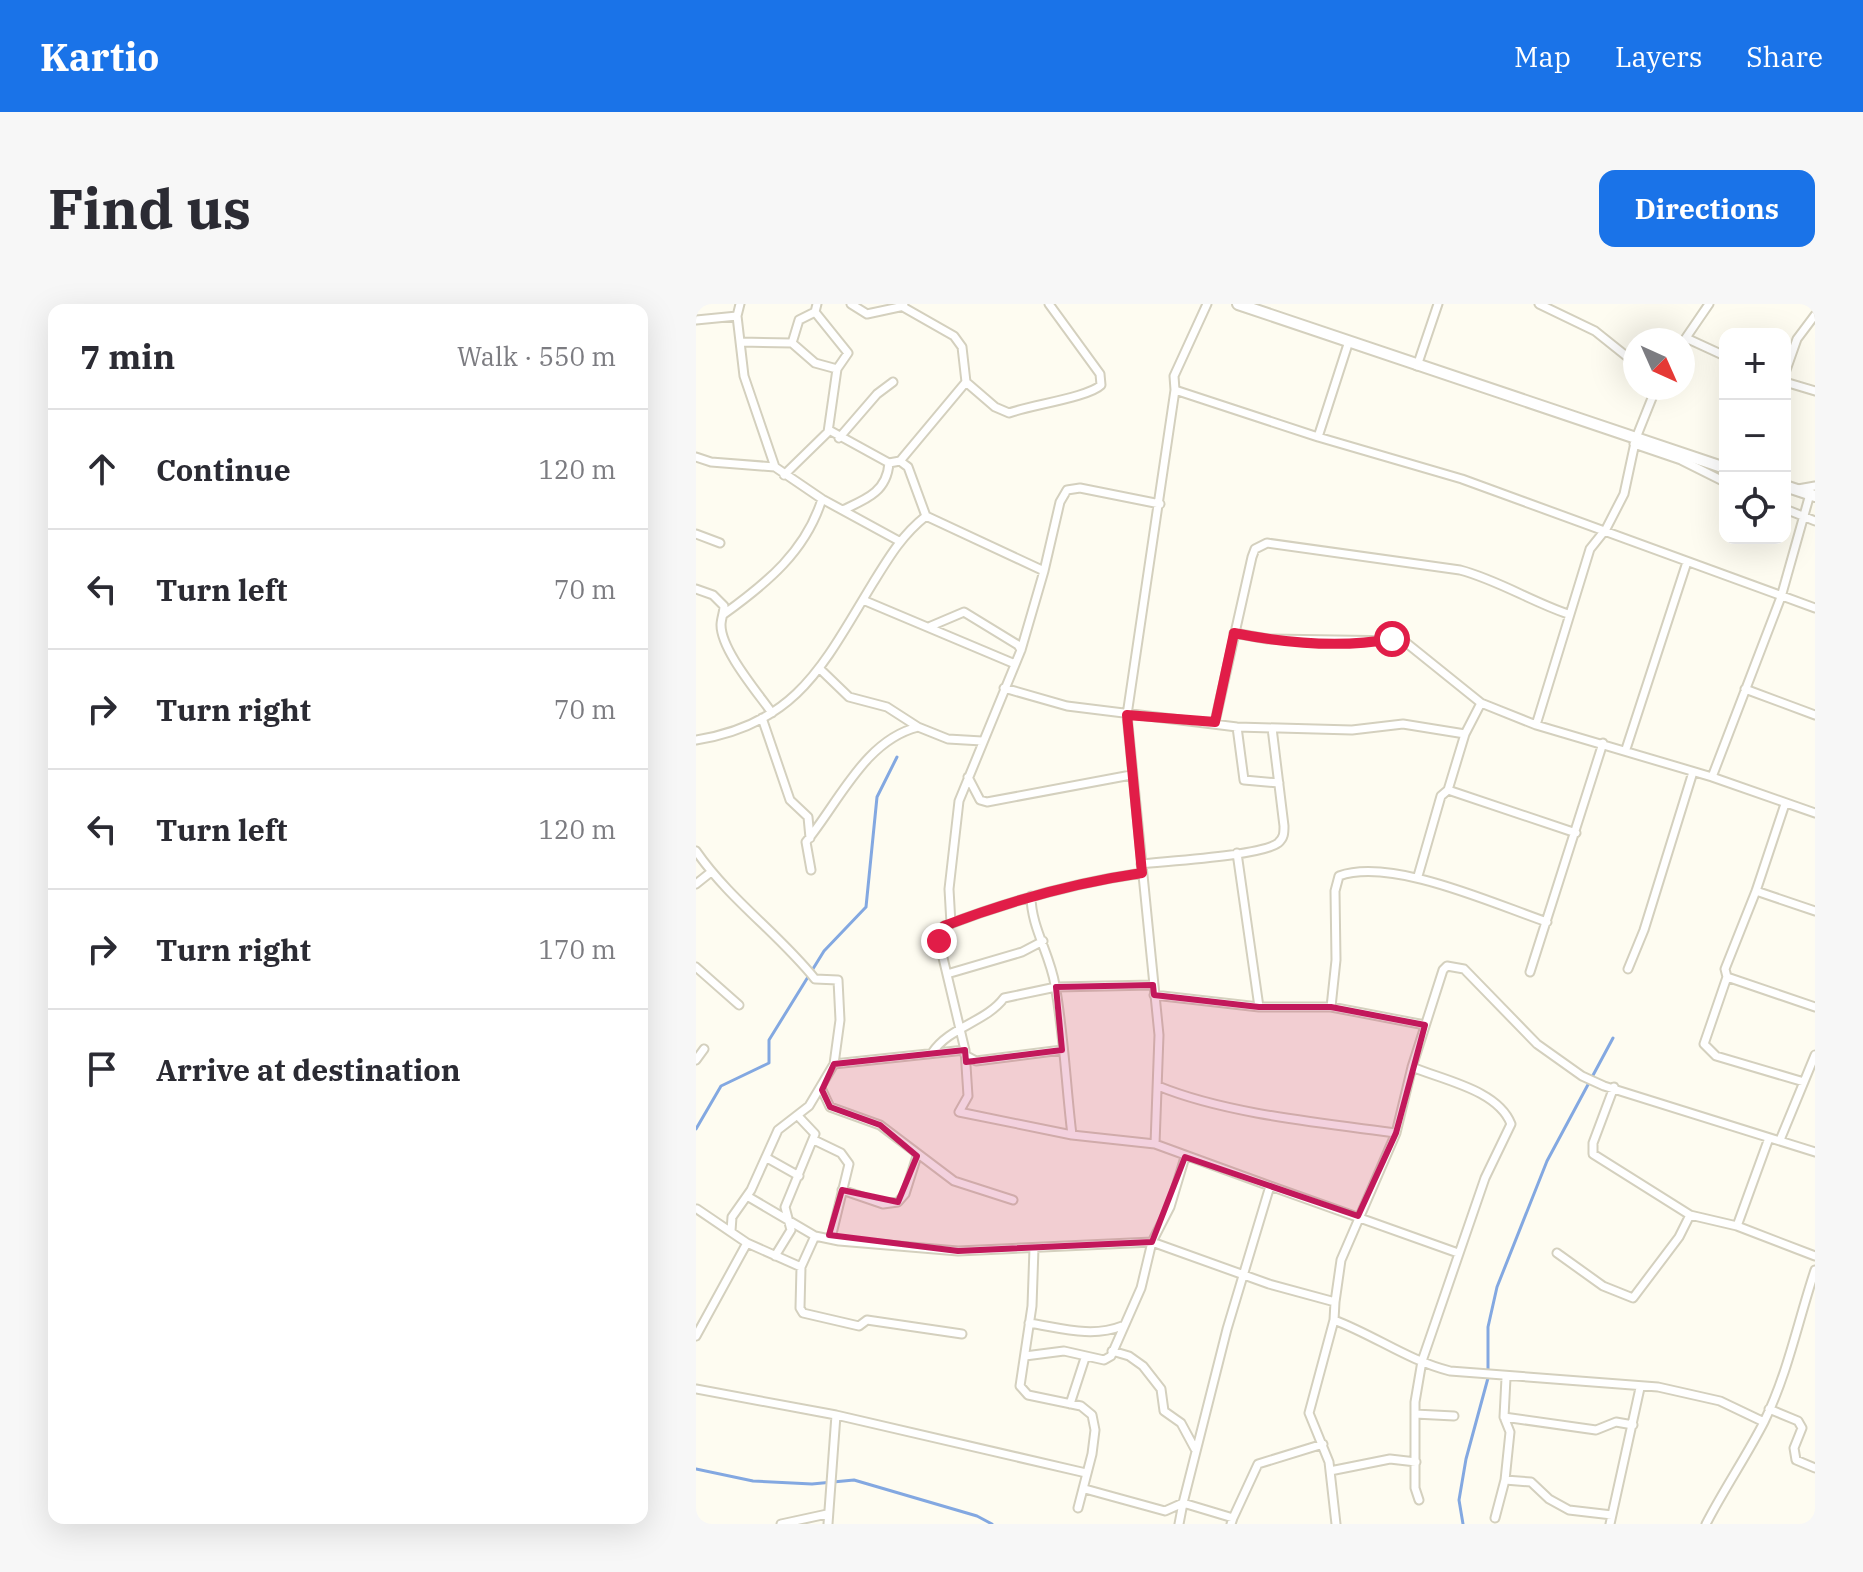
<!DOCTYPE html>
<meta charset="utf-8">
<style>
:root{--surface:#fff;--page:#f7f7f7;--text:#2b2b33;--muted:#7c7c81;--line:#e1e1e2;--accent:#1a73e8}
body{margin:0;font-family:"IBM Plex Serif",serif;background:var(--page);color:var(--text)}
.controls{position:absolute;right:24px;top:24px;display:grid;overflow:hidden;border-radius:16px;box-shadow:0 8px 32px #0002}
.controls button{width:72px;height:72px;display:grid;place-items:center;padding:0;border:0;border-bottom:2px solid var(--line);background:var(--surface);color:var(--text);font:40px sans-serif}
.compass{position:absolute;left:927px;top:24px;width:72px;height:72px;border-radius:50%;background:var(--surface);box-shadow:0 8px 32px #0002;rotate:135deg}
.stop{position:absolute;width:24px;height:24px;margin:-18px;border:6px solid #e11d48;border-radius:50%;background:#fff}
.stop.end{background:#e11d48;border-color:#fff;box-shadow:0 2px 8px #0008}
.list{margin:0;padding:0;list-style:none}
h2{display:flex;justify-content:space-between;align-items:center;height:104px;margin:0;padding:0 32px;font-size:34px}
h2 small{font-size:26px;font-weight:400;color:var(--muted)}
.list li{display:grid;grid-template-columns:52px 1fr auto;gap:24px;align-items:center;box-sizing:border-box;height:120px;padding:0 32px;border-top:2px solid var(--line)}
.list b{display:block;font-size:30px;white-space:nowrap}
.list em{font-size:26px;font-style:normal;color:var(--muted)}
.icon{flex:none;width:44px;height:44px;fill:none;stroke:currentColor;stroke-width:2;stroke-linecap:round;stroke-linejoin:round}
.map{position:relative;flex:none;width:1119px;height:1220px;overflow:hidden;border-radius:16px}
header{display:flex;align-items:center;gap:48px;box-sizing:border-box;height:112px;padding:0 40px;background:var(--accent);color:#fff}
header strong{font-size:38px}
nav{display:flex;gap:44px;margin-inline-start:auto;font-size:28px}
.intro{display:flex;align-items:center;justify-content:space-between;box-sizing:border-box;height:192px;padding:0 48px}
h1{margin:0;font-size:56px}
.button{padding:20px 36px;border-radius:16px;background:var(--accent);color:#fff;font-size:28px;font-weight:700}
main{display:flex;gap:48px;padding:0 48px}
aside{flex:1;background:var(--surface);border-radius:16px;box-shadow:0 8px 32px #0002}
.map>svg:first-child{display:block}
</style>
<header>
<strong>Kartio</strong>
<nav><a>Map</a><a>Layers</a><a>Share</a></nav>
</header>
<div class="intro"><h1>Find us</h1><a class="button">Directions</a></div>
<main>
<aside>
<h2>7 min<small>Walk · 550 m</small></h2>
<ul class="list">
<li><svg class="icon" aria-label="ahead" viewBox="0 0 24 24"><path d="M12 20V5M6 11l6-6 6 6"/></svg><div><b>Continue</b></div><em>120 m</em></li>
<li><svg class="icon" aria-label="left" viewBox="0 0 24 24"><path d="M17 20v-9H6M10 6l-5 5 5 5"/></svg><div><b>Turn left</b></div><em>70 m</em></li>
<li><svg class="icon" aria-label="right" viewBox="0 0 24 24"><path d="M7 20v-9h11M14 6l5 5-5 5"/></svg><div><b>Turn right</b></div><em>70 m</em></li>
<li><svg class="icon" aria-label="left" viewBox="0 0 24 24"><path d="M17 20v-9H6M10 6l-5 5 5 5"/></svg><div><b>Turn left</b></div><em>120 m</em></li>
<li><svg class="icon" aria-label="right" viewBox="0 0 24 24"><path d="M7 20v-9h11M14 6l5 5-5 5"/></svg><div><b>Turn right</b></div><em>170 m</em></li>
<li><svg class="icon" aria-label="arrive" viewBox="0 0 24 24"><path d="M6 21V4h12l-3 4 3 4H6"/></svg><div><b>Arrive at destination</b></div></li>
</ul>
</aside>
<div class="map">
<svg width="1119" height="1220" viewBox="0 0 1119 1220">
<rect width="100%" height="100%" fill="#fefcf1"/>
<g fill="none" stroke-linecap="round" stroke-linejoin="round">
<path stroke="#83a8e1" stroke-width="3" d="M0,825l25,-43 48,-23v-23l55,-89 42,-44 11,-110 20,-40
M0,1165l57,12 59,3 42,-4 123,36 15,8
M767,1220l-4,-24 7,-41 22,-81v-51l9,-40 50,-126 66,-123"/>
<defs>
<path id="street" d="M44,0l-3,12 7,60 31,91 47,32 77,42
M155,0l16,10 37,-8
M511,0l-33,72 1,14 -48,325 32,320 -4,109 115,42 -43,143 -44,174 50,15 -2,6
M843,0l56,27 40,32
M207,3l51,29 8,11 4,35 29,25 14,6c22,-8 80,-16 92,-28l-1,-11 -51,-70
M0,16l41,-4
M990,34l39,18
M44,38l52,1 23,20 22,6
M987,38l26,-38
M96,39l7,-23 16,-8 2,-8
M721,62l21,-62
M1089,69l12,-34 18,-24
M1089,78l30,9
M479,86l143,47 144,42 353,129
M133,126l60,33 11,-2 66,-79
M622,133l31,-96
M143,134l38,-44 16,-12
M938,140l47,16 44,22
M0,153l15,5 64,5
M204,157l8,6 18,49
M88,171l44,-43 9,-63 11,-16 -33,-41
M1102,185l17,-3
M149,205c22,-10 42,-18 44,-46
M1089,205l30,12
M0,230l24,9
M0,285l17,6 11,11c0,6 -3,13 -3,19 0,25 37,68 51,88
M167,296l152,64
M28,310c43,-31 82,-63 98,-115
M235,322l33,-14 54,33 3,5
M538,329l34,6 136,2 77,62 55,22 176,52 103,36
M125,366l28,27 38,10 31,20 30,12 34,2
M308,384l63,18 170,21 115,3 51,-6 62,10
M1049,385l70,26
M66,414l28,82 18,17 2,21
M519,418l37,-165 3,-8 12,-6 193,27c38,10 70,31 108,44
M840,421l54,-176 16,-20 18,-35 12,-56 20,-50
M541,423l7,53 35,3
M0,436c102,-16 128,-77 177,-157 16,-26 29,-48 53,-67l118,55 16,-69 7,-12 13,-2 80,16
M930,445l61,-187
M272,473l12,23 7,2 144,-27
M1016,473l69,-180 29,-103
M752,486l128,43
M1089,500l-29,87 -31,78 2,8 -23,67 12,12 88,26
M0,547c34,49 82,82 119,128l23,1 2,40 -6,44 -25,42 -31,24 -27,60 -19,27 -1,14
M541,549l22,154
M445,560c25,-3 120,-8 137,-21 6,-5 6,-10 6,-17l-12,-98
M115,566l-5,-28c33,-40 59,-102 112,-115
M446,569c-69,10 -133,28 -198,53l-5,15 26,109 3,46 -9,16 113,23 83,9
M722,572l23,-80 7,-6 17,-56 16,-31
M0,580l15,-12
M1060,587l59,20
M335,592c0,31 19,58 24,89 9,49 11,101 17,150
M255,620l-2,-35 10,-88 62,-151 23,-79
M0,663l43,38
M932,665l16,-39 49,-158
M834,668l73,-229
M251,670l75,-22 21,-11
M1031,673l88,30
M458,691l105,12h72l94,18
M635,703l5,-47 -1,-69 4,-15c53,-19 155,28 208,46
M236,749c17,-26 54,-31 72,-55l52,-11 97,-2
M269,751l11,6 86,-11
M0,756l8,-11
M138,760l131,-14
M716,763c31,13 86,23 99,57l-26,54 -63,183 -7,41v86l4,12
M462,782c68,28 164,37 238,47
M918,783l-21,56v11l97,61 47,11 78,30
M126,786l8,17 50,18 74,56 59,19
M118,836l27,13 8,11 -18,74
M1084,836l35,-85
M71,854l32,18
M574,882l188,67
M146,886l41,14 15,-2 7,-8 12,-38
M51,892l68,40 24,5 119,10 194,-9 117,42 66,18 -1,18 -25,93 20,49 7,62
M1,905l50,34 54,24
M1041,922l32,-88
M119,932l-14,31 -1,41 3,5 56,13 8,-6 95,14
M338,944l-2,58 -12,80 8,9 53,11 11,9 3,15 -3,24 -14,54
M861,949l46,33 30,12 46,-61 11,-22
M79,952l16,-26 -6,-23 30,-73 -17,-18
M639,998l6,-42 55,-127 16,-66 31,-97 4,-4 17,3 73,75 45,32 22,10 211,66
M638,1016c40,15 75,41 116,51l208,16 62,14 44,21
M333,1019c32,5 63,15 93,3
M0,1032l51,-93
M416,1047l17,5 14,10 18,23 3,22 17,12 14,26
M329,1052l39,-5 40,9 7,-4 30,-68 11,-46 18,-35 15,-50
M0,1085l140,26 250,58
M374,1100l15,-46
M1073,1105l29,12 4,7 -8,20 2,12 19,8
M719,1110l39,2
M808,1113l92,13 20,-8 17,3
M634,1167l60,-12 26,3
M809,1176l26,2 18,17 20,11 43,5
M389,1185l80,22 18,-8
M537,1214l25,-54 65,-20
M799,1214l10,-38 5,-48 -6,-15 2,-39
M85,1220l46,-10
M132,1220l8,-109
M483,1220l4,-21
M914,1220l30,-136
M1010,1220c18,-35 40,-67 58,-102 24,-49 34,-101 51,-152"/>
<path id="secondary" d="M542,0l487,164
M1089,182l30,10"/>
</defs>
<use href="#street" stroke="#d4d0be" stroke-width="11"/>
<use href="#secondary" stroke="#d4d0be" stroke-width="14"/>
<use href="#street" stroke="#fff" stroke-width="7"/>
<use href="#secondary" stroke="#fff" stroke-width="10"/>
</g>
<g fill="none" stroke-linecap="round" stroke-linejoin="round">
<path stroke="#e11d48" stroke-width="10" d="M243,637l5,-15c65,-25 129,-43 198,-53l-15,-158 88,7 19,-89c50,10 108,15 158,6"/>
</g>
<path fill="#c2185b" fill-opacity="0.2" stroke="#c2185b" stroke-width="6" stroke-linejoin="round" d="M457,681l1,10 105,12h72l94,18 -29,108 -38,83 -173,-59 -33,85 -194,9 -129,-16 13,-45 56,12 19,-46 -37,-31 -50,-18 -8,-17 12,-26 131,-14 1,12 96,-12 -6,-63z"/>
</svg>
<div class="controls">
<button>+</button>
<button>−</button>
<button><svg class="icon" aria-label="locate" viewBox="0 0 24 24"><circle cx="12" cy="12" r="6"/><path d="M12 2v4M12 18v4M2 12h4M18 12h4"/></svg></button>
</div>
<svg class="compass" viewBox="-18 -18 36 36"><path d="M0-13l5 13h-10z" fill="#e53935"/><path d="M0 13l5-13h-10z" fill="#7c7c81"/></svg>
<div class="stop" style="left:696px;top:335px"></div>
<div class="stop end" style="left:243px;top:637px"></div>
</div>
</main>
